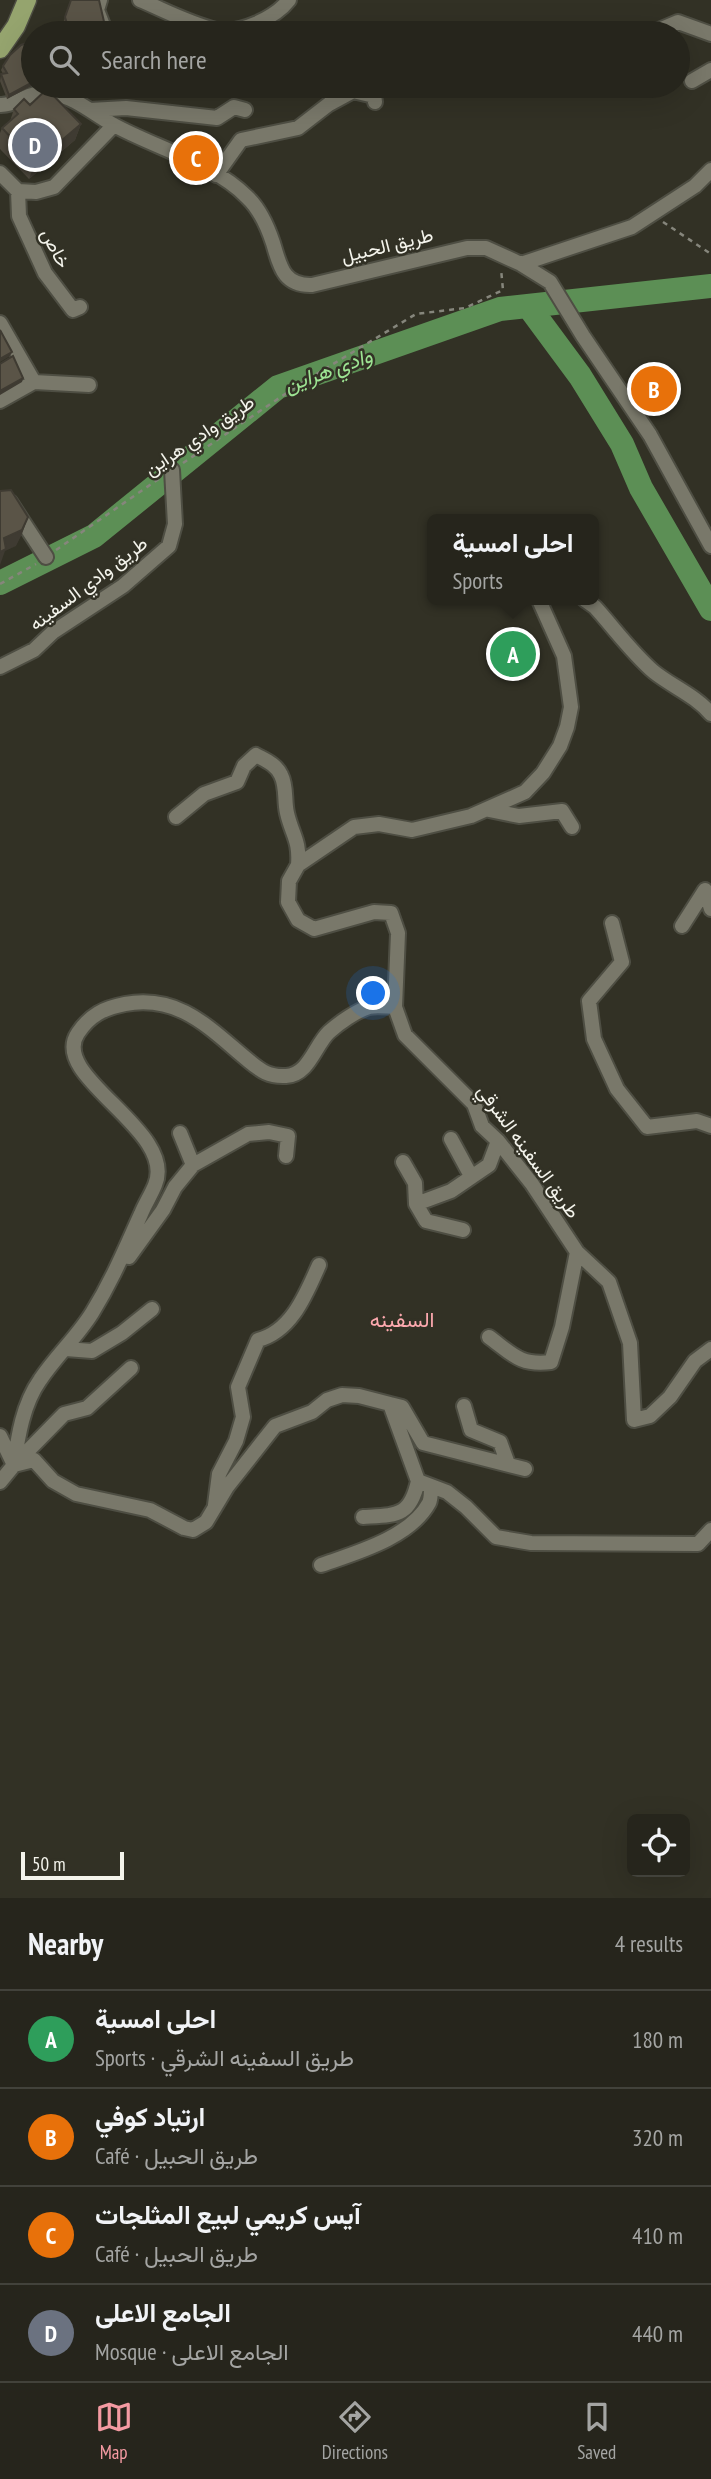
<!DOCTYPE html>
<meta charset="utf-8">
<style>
:root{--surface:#26251c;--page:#2e2d25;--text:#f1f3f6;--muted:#a4a5a3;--line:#42423b;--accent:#f49aa2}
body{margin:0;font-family:"PT Sans Narrow",Vazirmatn,sans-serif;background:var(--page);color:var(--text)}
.controls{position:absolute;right:21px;bottom:21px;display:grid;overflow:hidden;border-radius:10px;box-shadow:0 7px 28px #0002}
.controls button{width:63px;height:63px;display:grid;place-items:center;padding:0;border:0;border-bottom:2px solid var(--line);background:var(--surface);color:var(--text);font:35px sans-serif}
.scale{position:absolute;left:21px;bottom:18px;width:103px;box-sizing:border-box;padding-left:7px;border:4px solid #f4f4ec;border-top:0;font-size:19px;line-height:24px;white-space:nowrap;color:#f4f4ec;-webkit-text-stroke:5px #323125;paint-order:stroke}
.you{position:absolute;left:374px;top:994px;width:24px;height:24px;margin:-18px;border:5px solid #fff;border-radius:50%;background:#1a73e8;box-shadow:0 0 0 10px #1a73e833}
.badge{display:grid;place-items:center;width:46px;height:46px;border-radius:50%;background:var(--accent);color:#fff;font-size:23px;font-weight:700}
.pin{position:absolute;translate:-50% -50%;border:4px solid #fff;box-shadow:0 2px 7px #0006}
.popup{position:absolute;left:427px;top:514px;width:172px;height:91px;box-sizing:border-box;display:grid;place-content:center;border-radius:10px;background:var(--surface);filter:drop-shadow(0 2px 5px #0005);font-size:23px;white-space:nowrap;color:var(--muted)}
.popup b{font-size:26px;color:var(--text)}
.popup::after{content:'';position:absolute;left:50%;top:100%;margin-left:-14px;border:14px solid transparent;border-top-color:var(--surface)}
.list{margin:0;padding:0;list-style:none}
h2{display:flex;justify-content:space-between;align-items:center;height:91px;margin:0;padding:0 28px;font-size:30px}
h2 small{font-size:23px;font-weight:400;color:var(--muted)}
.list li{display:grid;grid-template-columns:46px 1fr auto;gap:21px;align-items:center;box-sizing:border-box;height:98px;padding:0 28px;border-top:2px solid var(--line)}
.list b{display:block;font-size:26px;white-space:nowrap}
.list p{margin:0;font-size:23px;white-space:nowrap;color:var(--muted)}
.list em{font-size:23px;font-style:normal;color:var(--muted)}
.icon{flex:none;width:38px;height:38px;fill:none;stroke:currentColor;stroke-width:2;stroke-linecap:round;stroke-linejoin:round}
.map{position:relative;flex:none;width:711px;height:1898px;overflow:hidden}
.search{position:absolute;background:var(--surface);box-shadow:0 7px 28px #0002;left:21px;right:21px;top:21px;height:77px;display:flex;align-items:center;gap:18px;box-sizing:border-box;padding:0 24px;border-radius:38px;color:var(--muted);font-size:26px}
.sheet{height:483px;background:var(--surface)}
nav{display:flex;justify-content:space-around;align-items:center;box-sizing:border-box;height:98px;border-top:2px solid var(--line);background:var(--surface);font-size:19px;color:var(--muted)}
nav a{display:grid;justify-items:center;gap:4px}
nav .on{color:var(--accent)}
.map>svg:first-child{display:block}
</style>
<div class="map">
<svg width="711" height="1898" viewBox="0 0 711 1898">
<rect width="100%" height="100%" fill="#323125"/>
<path fill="#684518" d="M512,637l17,26 -15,8 -17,-26z"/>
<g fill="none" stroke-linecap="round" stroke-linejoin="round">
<path stroke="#5c8f55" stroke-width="24" d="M529,307l51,69 42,68 19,44 70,121
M0,583l94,-47 184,-149 222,-78 211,-23"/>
<defs>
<path id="minor" d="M100,0l-3,10 9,23
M140,0c24,10 50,24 76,30 23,5 59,-12 73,-30
M652,33l26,-11 33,12
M692,81l19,-11
M71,98l13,-12
M0,105c16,1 30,-15 51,-12 24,4 40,19 61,31 41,23 102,39 135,73 12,11 21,31 26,46 7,23 10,43 39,42l155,-37h19l35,16 29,18 33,54 67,99 61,111
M90,110l36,-2 91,10 17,-11 11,3
M0,173l18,18 18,1 18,-5 60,-62
M216,175l25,-35 57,-12 31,-24 24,-13 21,5 1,6
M18,191l1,25 26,57 28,37 7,-3
M521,264l111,-37 63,-41 16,-16
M0,323l34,59
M0,401l34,-19 55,3
M0,501l10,1 36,55
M539,600l25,56 7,51 -4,20 -7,19 -17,27 -18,19 -54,24 -59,14 -33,-6 -25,3 -56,38 -9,16 -1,21 10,18 16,9 60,-17 17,1 7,20 -3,74 10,28 69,69 8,22 16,15 34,43 45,68 32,30 21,61 4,77 16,-4 20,-19 25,-36 16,-12
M585,600l10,7c19,21 37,46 59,65 19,15 42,24 57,42
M0,667l34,-17 19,-18 70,-46 46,-40 6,-22 -3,-54
M489,810l30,6 43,-5 10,16
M176,817l28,-23 33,-12 7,-16 12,-11c9,5 20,9 25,20 6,12 3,25 6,38 5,22 13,27 11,52
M612,923l10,39 -33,39 5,38 23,50 30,38 50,-6 14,5
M682,926l23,-36 6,19
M180,1133l13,32
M451,1139l20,37
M403,1162l12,21 1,21
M463,1230l-37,-9 -10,-17 35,-13 38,-26 9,-24
M129,1257l34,-47 12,-23 18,-22 55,-31 21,-2 19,4 -2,20
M489,1337c23,17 31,29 62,25l11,-35 15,-75
M66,1349l26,2 30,-18 30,-24
M390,1404l12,3 21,36 102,26
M464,1406l7,24 29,12 8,22
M0,1436l14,29 -14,17
M15,1464l49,-50 23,-6 44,-40
M14,1465c4,-29 9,-61 26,-85 16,-24 37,-43 52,-67 21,-34 33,-64 49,-99 4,-10 10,-19 14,-29 23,-55 -107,-108 -77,-152 12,-18 26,-25 47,-29 55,-10 85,25 124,57 12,10 20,16 37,15 23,-1 29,-31 43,-44 10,-9 27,-21 40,-25 8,-2 19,0 26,0
M14,1465l20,-5 19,21 23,13 74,16 34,18 9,2 13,-8 21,-35 48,-61 37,-14 15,-12 15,-5 17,1 31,8 28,77 29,11 19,15 30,30 35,6 167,1 13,-14
M215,1505l4,-31 17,-33 7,-24 -5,-30 20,-47c34,-9 48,-46 61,-75
M363,1517c34,-2 47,0 55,-36
M321,1565c34,-12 89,-27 108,-62 2,-4 2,-11 2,-16"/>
<path id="major" d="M0,49l16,-23 11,-26"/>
</defs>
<use href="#minor" stroke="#4e4e43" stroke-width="18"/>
<use href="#major" stroke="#4e4e43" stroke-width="21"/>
<path stroke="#86867c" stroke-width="2.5" stroke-dasharray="5 5" stroke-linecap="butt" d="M663,222l48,32
M183,463l117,-79 116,-70 49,-6 38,-18 -2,-21
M56,550l104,-72
M0,584l36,-20"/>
<use href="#minor" stroke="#79786a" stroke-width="14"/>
<use href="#major" stroke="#95a46e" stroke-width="18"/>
</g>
<path fill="#4d483d" d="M71,0l34,26 -3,7h-39l1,-2 -2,-5z
M33,41v44l-26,14 -7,-18 1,-7h2l-2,-4 2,-4z
M30,105l51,19 -6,16 -46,39 -29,-30v-16l2,-5 8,-7 4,-12z"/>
<path fill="#3f3b32" d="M105,26l-3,7h-13z
M33,82v3l-26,14 2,-4z
M81,124l-6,16 -46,39 6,-16z
M12,352l-2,4 -10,6v-3z
M23,378l-1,4 -22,13v-4z
M28,517l-6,17 -6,12 -11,5 -5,14v-17l4,-10z"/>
<path fill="#5a5447" stroke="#3f3b32" stroke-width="2" d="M71,0h28l6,26 -16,7h-23l-1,-5 3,-1 -3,-10z
M33,41v41l-24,13 -8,-21 6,-1 -4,-7 7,-11 11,-10z
M47,89l34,35 -46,39 -33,-35 16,-14 -4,-5 10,-10 6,6z
M0,330l12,22 -12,7z
M13,356l10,22 -23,13v-27z
M11,490l17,27 -6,13 -18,8 2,11 -6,3v-61z"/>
<g text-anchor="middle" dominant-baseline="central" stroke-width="5" stroke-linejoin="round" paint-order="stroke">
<g font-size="19" fill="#f4f4ec" stroke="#323125">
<text transform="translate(387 245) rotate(-14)">طريق الحبيل</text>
<text transform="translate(56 248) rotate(63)">خاص</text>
<text transform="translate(199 435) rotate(-34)">طريق وادي هراين</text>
<text transform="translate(88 583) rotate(-37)">طريق وادي السفينه</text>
<text transform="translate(529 1151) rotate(54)">طريق السفينه الشرقي</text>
</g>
<g font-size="21" font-style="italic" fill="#9de493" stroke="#323125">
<text transform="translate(328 370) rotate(-20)">وادي هراين</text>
</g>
<g font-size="21" fill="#feaab0" stroke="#323125">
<text x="402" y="1319">السفينه</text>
</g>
</g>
</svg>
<div class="controls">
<button><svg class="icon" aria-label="locate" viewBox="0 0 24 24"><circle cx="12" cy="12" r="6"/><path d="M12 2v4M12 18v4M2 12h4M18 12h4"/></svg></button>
</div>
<div class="scale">50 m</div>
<div class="you"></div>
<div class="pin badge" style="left:513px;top:654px;background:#2e9e5b">A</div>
<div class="popup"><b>احلى امسية</b>Sports</div>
<div class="pin badge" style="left:654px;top:389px;background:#e8710a">B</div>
<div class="pin badge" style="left:196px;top:158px;background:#e8710a">C</div>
<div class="pin badge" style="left:35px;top:145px;background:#6b7280">D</div>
<div class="search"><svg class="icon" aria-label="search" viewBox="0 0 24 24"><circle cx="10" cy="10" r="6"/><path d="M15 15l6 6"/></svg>Search here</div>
</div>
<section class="sheet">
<h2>Nearby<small>4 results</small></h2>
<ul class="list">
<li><span class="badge" style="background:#2e9e5b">A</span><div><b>احلى امسية</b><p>Sports · طريق السفينه الشرقي</p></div><em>180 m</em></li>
<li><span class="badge" style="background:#e8710a">B</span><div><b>ارتياد كوفي</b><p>Café · طريق الحبيل</p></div><em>320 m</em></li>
<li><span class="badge" style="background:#e8710a">C</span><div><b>آيس كريمي لبيع المثلجات</b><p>Café · طريق الحبيل</p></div><em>410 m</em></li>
<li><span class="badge" style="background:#6b7280">D</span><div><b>الجامع الاعلى</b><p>Mosque · الجامع الاعلى</p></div><em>440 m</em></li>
</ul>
</section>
<nav>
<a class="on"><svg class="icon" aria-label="map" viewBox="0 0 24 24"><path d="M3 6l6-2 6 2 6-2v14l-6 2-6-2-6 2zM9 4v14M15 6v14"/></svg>Map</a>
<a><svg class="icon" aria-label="directions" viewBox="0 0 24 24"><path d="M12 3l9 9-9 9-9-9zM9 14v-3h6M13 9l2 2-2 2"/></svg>Directions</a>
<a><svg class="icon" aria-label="saved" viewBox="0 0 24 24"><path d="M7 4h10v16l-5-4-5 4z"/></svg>Saved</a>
</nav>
